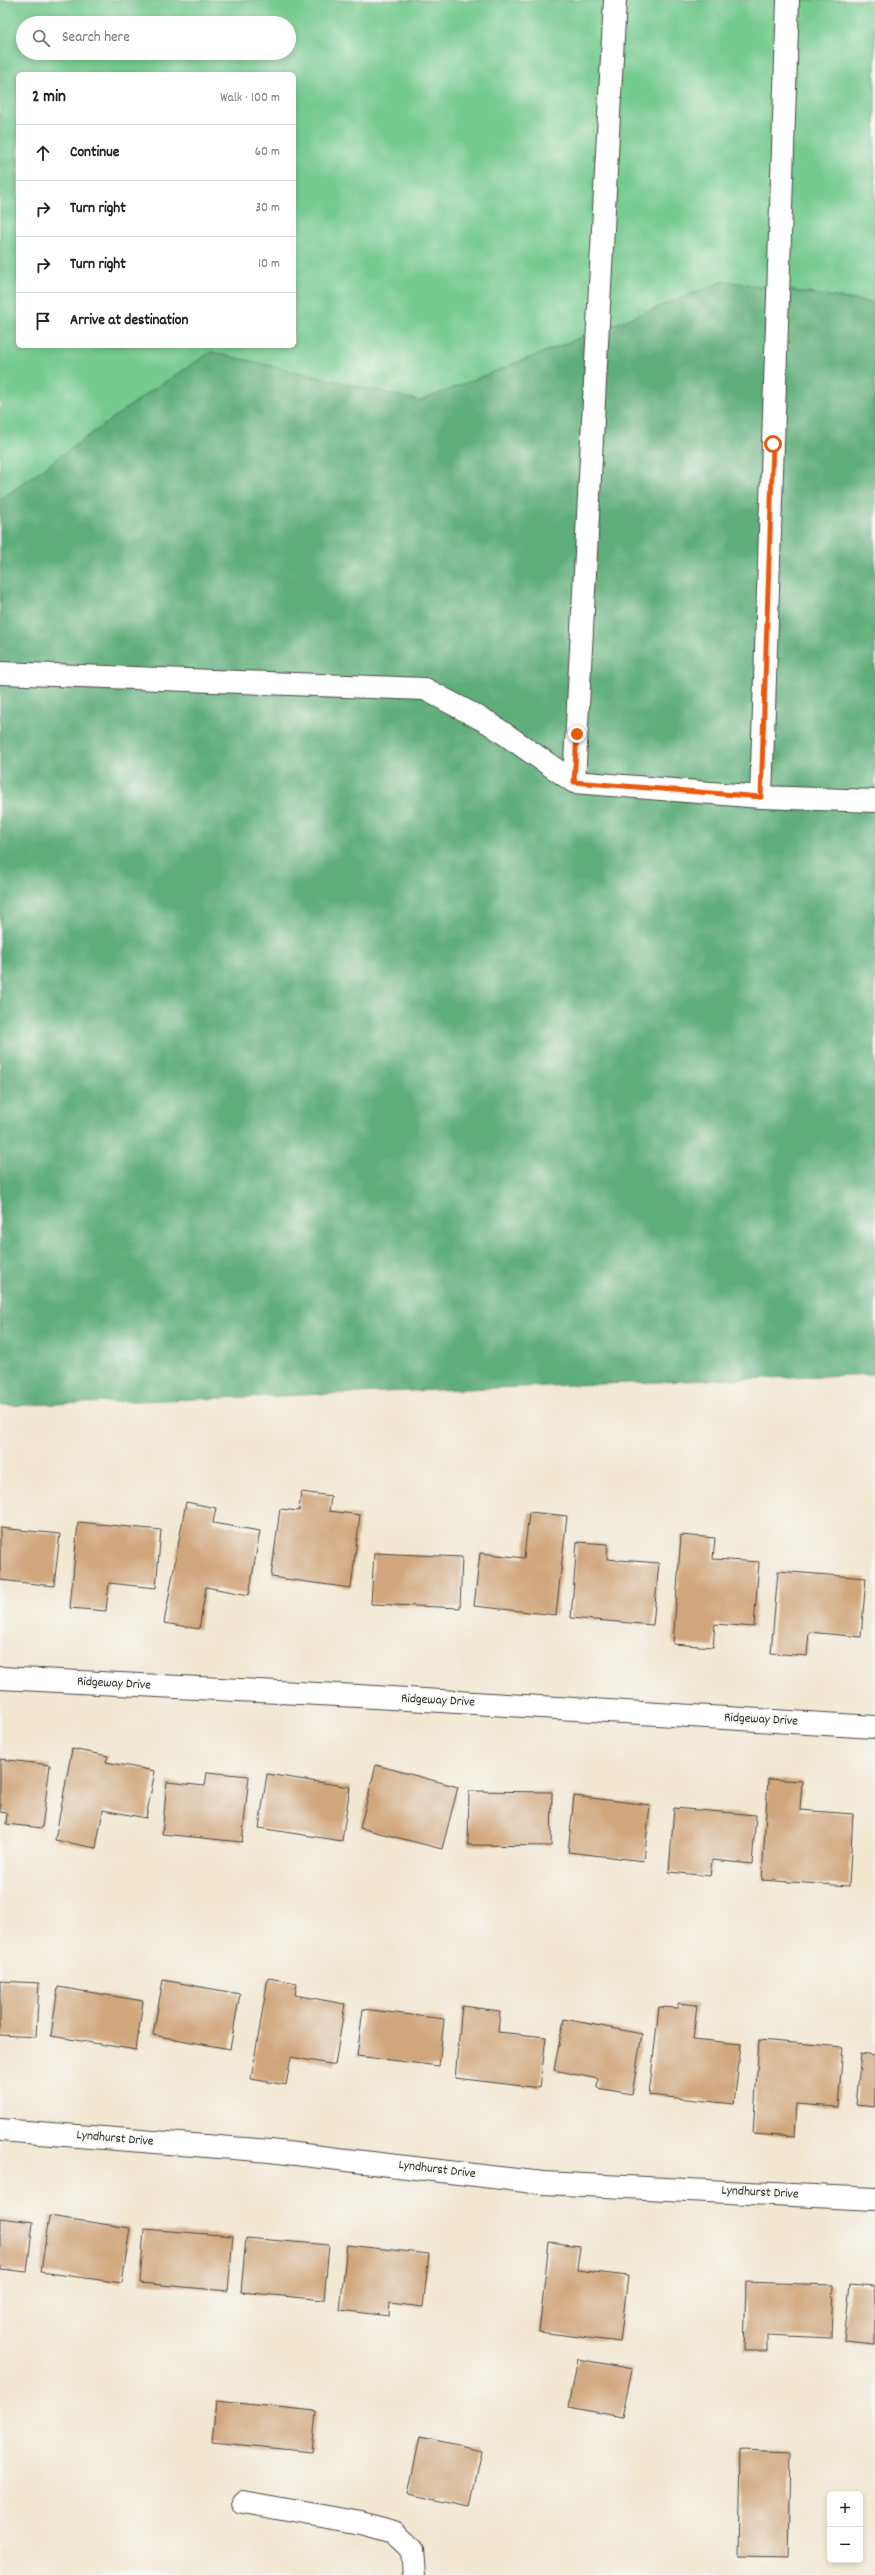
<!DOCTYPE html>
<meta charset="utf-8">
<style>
:root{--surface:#fff;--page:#f6f6f6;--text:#222;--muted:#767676;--line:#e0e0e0}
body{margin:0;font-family:Dekko,sans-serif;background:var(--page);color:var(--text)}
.controls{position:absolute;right:12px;bottom:12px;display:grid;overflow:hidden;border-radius:6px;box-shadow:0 2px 6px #0003}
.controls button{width:36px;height:36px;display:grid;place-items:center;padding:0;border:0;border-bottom:1px solid var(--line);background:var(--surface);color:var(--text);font:20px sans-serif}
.stop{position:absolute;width:12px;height:12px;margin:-9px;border:3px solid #ea580c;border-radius:50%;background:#fff}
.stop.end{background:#ea580c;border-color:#fff;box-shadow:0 1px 4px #0008}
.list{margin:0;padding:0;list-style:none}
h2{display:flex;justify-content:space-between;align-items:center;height:52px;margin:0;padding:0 16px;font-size:17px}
h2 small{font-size:13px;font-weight:400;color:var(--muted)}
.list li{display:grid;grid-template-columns:26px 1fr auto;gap:12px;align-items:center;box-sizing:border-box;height:56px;padding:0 16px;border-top:1px solid var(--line)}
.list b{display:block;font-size:15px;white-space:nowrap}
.list em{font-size:13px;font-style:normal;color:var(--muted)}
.icon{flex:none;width:22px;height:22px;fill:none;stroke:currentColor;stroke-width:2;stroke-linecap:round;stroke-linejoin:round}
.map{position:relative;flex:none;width:875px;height:2575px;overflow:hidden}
.search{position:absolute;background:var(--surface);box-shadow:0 2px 6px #0003;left:16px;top:16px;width:280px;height:44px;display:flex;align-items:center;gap:10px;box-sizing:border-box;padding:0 14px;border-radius:22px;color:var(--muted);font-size:15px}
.panel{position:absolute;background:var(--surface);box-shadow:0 2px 6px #0003;left:16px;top:72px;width:280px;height:276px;border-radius:6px}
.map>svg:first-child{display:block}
</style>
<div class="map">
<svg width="875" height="2575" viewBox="0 0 875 2575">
<rect width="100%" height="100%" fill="#f6f6f2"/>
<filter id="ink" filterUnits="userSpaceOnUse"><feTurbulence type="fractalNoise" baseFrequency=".025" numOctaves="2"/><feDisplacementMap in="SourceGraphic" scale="8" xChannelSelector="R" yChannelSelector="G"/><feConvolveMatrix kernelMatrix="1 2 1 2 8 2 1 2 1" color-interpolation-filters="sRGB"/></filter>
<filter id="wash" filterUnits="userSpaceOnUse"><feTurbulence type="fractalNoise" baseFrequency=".012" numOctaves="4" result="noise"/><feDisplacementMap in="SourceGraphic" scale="16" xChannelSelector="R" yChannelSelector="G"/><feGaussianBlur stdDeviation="0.9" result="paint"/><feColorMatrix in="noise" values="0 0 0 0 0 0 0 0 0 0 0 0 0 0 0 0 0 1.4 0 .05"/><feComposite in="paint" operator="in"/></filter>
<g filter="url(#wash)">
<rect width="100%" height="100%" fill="#f2e7d1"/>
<path fill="#74ca8e" stroke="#507a5c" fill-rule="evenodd" d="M0,0h875v303l-150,-22 -305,120 -209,-49 -66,43 -145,105zM23,23h266v30h-266zM18,74h276v272h-276z"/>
<path fill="#5fae79" stroke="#456c52" d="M725,281l150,22v1071l-875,32v-906l145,-105 66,-43 209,49z"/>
<g id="blocks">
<path fill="#d0a67b" d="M301,1492l30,4 -2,15 31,4 -9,73 -80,-11 9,-68 19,2z
M186,1502l30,6 -3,15 47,8 -11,64 -43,-8 -7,42 -35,-6z
M529,1512l38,4 -11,99 -82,-9 6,-53 44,5z
M78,1522l83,8 -5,58 -47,-5 -3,28 -36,-3z
M0,1528l60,6 -6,52 -54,-6z
M681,1535l34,3 -2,21 46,3 -5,65 -39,-3 -2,23 -40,-3z
M577,1542l31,2 -1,15 52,4 -6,62 -82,-7z
M374,1553l88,4 -2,51 -89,-4z
M778,1571l88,7 -5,59 -52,-5 -2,24 -36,-3z
M72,1749l36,7 -2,6 49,9 -9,47 -43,-8 -7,38 -41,-8z
M0,1759l50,6 -8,63 -36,-4 1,-11 -7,-1z
M376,1765l82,22 -16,62 -82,-21z
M207,1772l42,4 -7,66 -80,-8 5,-52 38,4z
M267,1774l83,13 -8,54 -83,-13z
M768,1779l34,2 -2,29 53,4 -4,72 -87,-6z
M469,1791l83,1 -1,54 -83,-1z
M574,1796l76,9 -6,56 -76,-9z
M674,1808l82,7 -4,49 -40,-4 -2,16 -41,-4z
M268,1978l29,5 -2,12 50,9 -10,61 -44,-8 -5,28 -35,-6z
M163,1980l77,14 -10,55 -77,-14z
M0,1981l39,2 -3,54 -36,-2z
M58,1987l85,14 -7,49 -85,-14z
M678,2003l19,2 -4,34 48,5 -7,60 -85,-9 10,-88 19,1z
M462,2006l38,5 -2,21 48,5 -6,51 -85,-10z
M363,2009l81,10 -5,47 -82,-10z
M564,2019l78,15 -10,60 -35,-6 1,-9 -44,-9z
M759,2040l84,7 -5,60 -42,-3 -2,33 -41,-3z
M861,2053l14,2v52l-19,-2z
M49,2216l81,12 -8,55 -81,-11z
M0,2218l33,4 -6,50 -27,-3z
M144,2229l89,7 -5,55 -88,-8z
M246,2238l83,7 -5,55 -83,-8z
M549,2242l31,4 -3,24 51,6 -8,66 -81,-10z
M347,2245l82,9 -6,53 -33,-4 -1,13 -49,-6z
M746,2282l87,3 -2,53 -64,-3v16h-23z
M850,2284l25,2v59l-31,-3z
M578,2359l54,10 -10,48 -53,-10z
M216,2401l100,10 -4,41 -100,-10z
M420,2437l62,13 -12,57 -62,-13z
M741,2450l49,2 -2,105 -49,-1z"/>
</g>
</g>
<g filter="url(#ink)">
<use href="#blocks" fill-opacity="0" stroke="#494744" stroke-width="1"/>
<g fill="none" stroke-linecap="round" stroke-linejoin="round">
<defs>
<path id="lane" d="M788,0l-27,797 114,4
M0,673l425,16 64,34 85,59 187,15
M574,782l41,-782
M243,2502l118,21 33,9 18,17 2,26"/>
<path id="street" d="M0,1678l358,18 517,31
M0,2130l270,21 273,32 332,16"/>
</defs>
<use href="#lane" stroke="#494744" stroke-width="24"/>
<use href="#street" stroke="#494744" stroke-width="24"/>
<use href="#lane" stroke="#fff" stroke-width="22"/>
<use href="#street" stroke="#fff" stroke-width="22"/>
</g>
</g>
<g fill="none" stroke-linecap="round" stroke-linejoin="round" filter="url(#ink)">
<path stroke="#ea580c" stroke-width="5" d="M577,734l-3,48 187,15 12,-353"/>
</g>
<g text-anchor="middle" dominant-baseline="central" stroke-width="4" stroke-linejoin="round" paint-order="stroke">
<g font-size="13" fill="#2b2b2b" stroke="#f6f6f2">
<text transform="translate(114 1684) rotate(3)">Ridgeway Drive</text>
<text transform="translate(438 1701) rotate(3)">Ridgeway Drive</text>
<text transform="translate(761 1720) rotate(3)">Ridgeway Drive</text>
<text transform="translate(115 2139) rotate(5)">Lyndhurst Drive</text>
<text transform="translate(437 2170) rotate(7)">Lyndhurst Drive</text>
<text transform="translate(760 2193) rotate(3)">Lyndhurst Drive</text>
</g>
</g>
</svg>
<div class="controls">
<button>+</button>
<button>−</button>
</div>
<div class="stop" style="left:773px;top:444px"></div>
<div class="stop end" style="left:577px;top:734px"></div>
<div class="search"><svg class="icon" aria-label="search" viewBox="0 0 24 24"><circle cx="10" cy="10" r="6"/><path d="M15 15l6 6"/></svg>Search here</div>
<section class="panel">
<h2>2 min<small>Walk · 100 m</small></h2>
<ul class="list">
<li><svg class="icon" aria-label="ahead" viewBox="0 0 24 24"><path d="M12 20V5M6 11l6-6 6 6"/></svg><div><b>Continue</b></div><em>60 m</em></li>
<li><svg class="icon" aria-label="right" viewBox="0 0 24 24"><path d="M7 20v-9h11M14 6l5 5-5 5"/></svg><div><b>Turn right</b></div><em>30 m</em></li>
<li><svg class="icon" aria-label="right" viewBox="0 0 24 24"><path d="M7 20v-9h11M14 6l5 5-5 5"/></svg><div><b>Turn right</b></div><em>10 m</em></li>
<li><svg class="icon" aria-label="arrive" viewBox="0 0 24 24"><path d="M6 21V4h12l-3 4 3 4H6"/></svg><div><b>Arrive at destination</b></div></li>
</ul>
</section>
</div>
